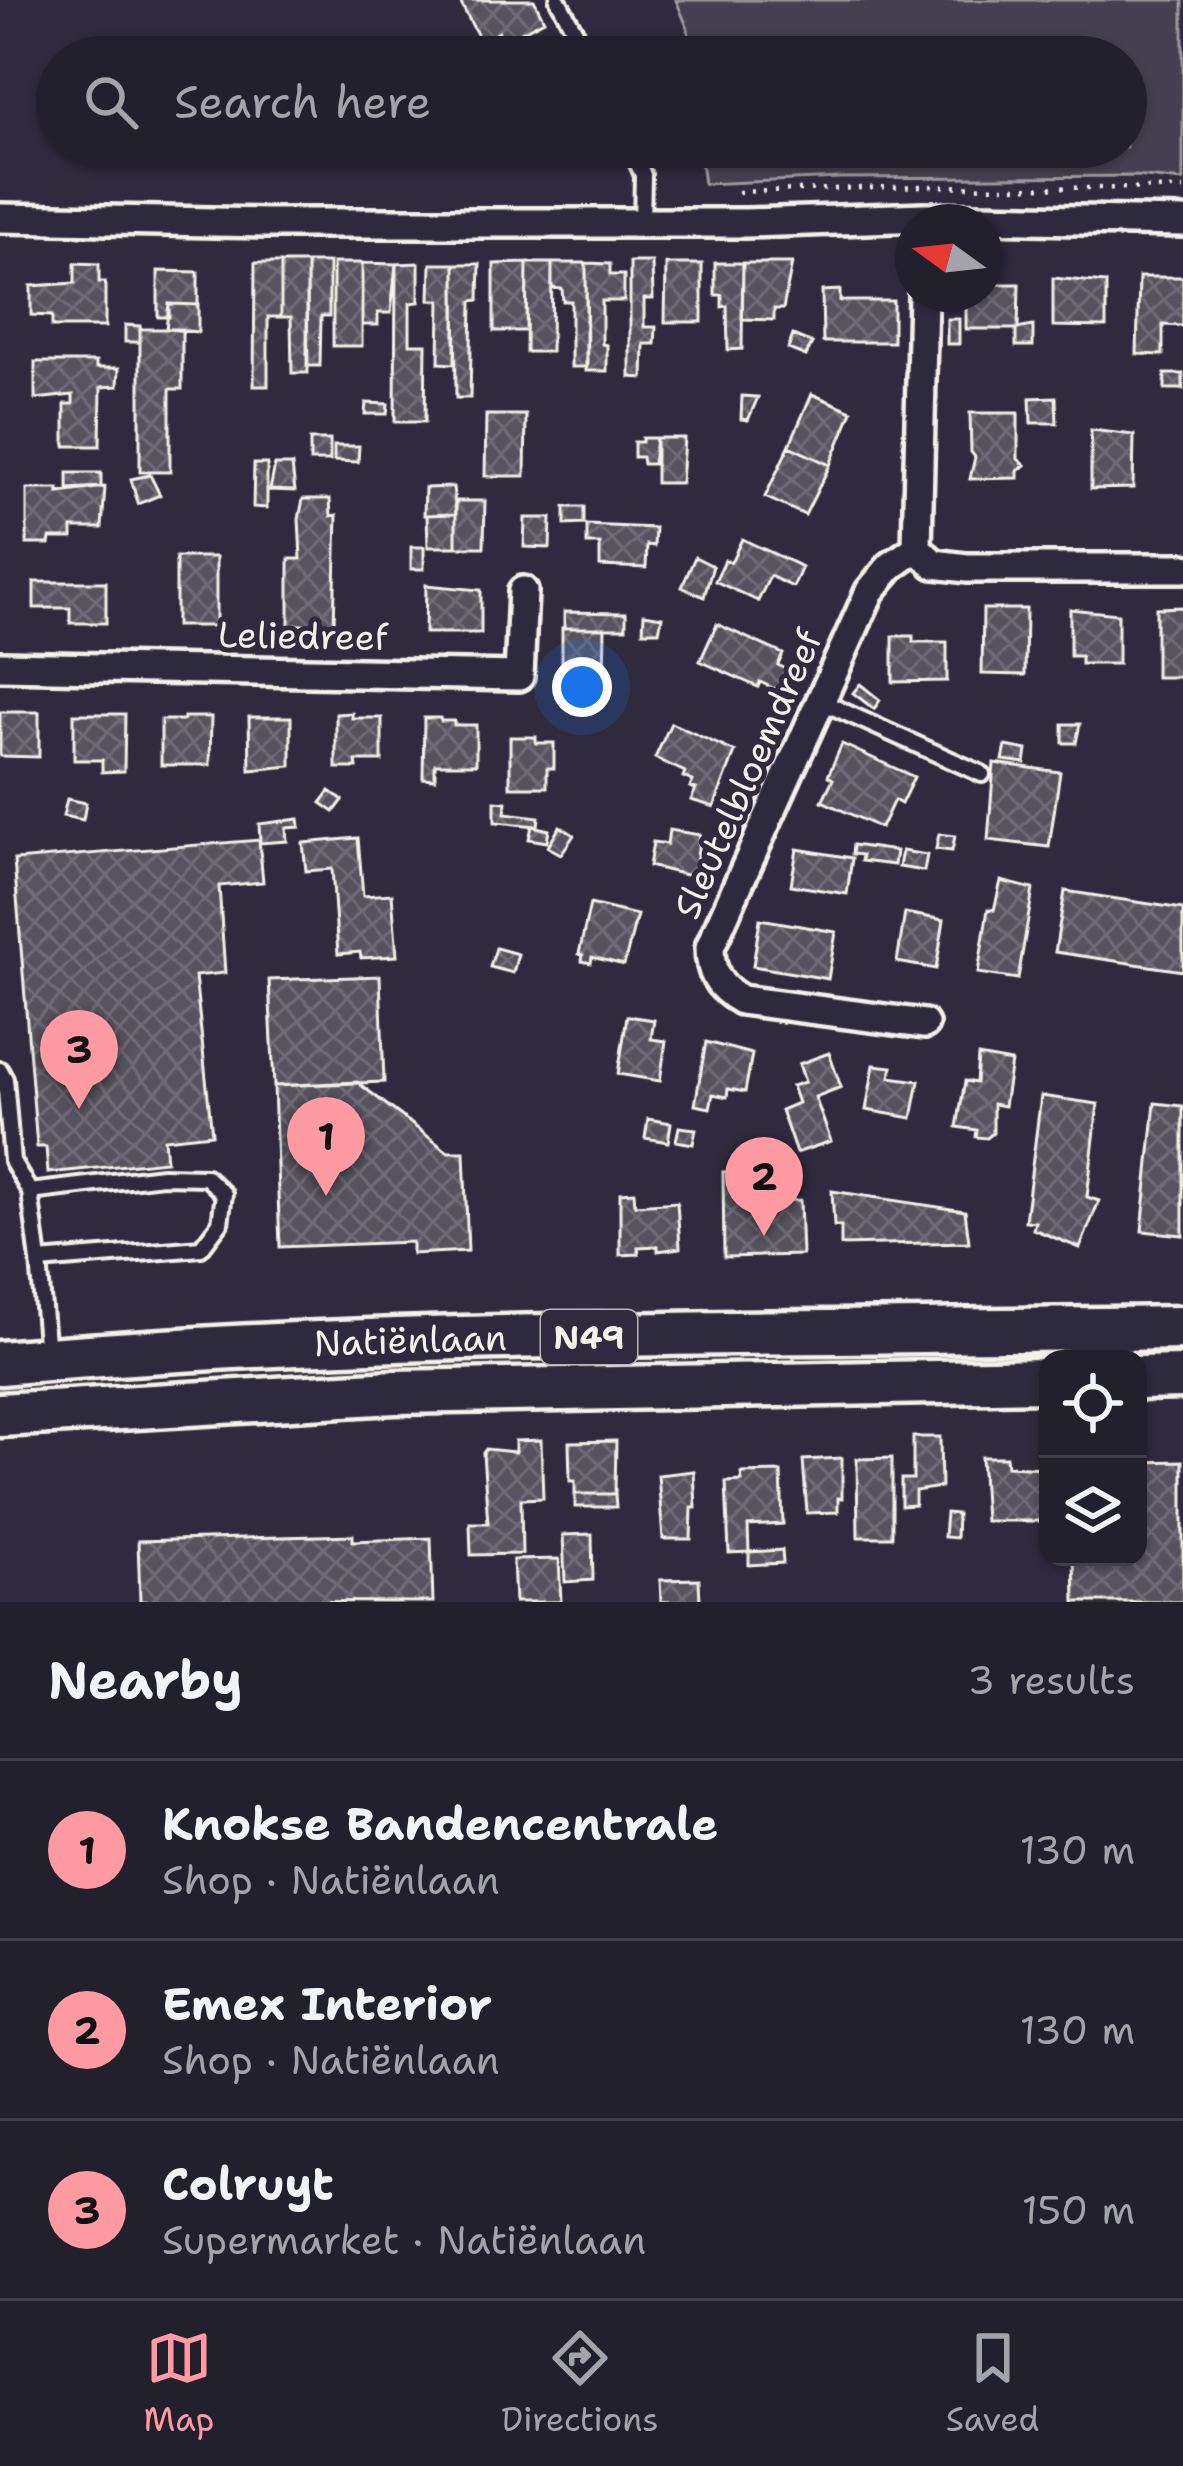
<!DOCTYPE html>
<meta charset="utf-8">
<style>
:root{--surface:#23202e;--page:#2b2836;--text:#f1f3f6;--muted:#a3a3aa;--line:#403e4a;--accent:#ff9aa2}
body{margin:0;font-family:"Shantell Sans",sans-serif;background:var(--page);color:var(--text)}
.controls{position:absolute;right:36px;bottom:36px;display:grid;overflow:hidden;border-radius:24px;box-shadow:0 3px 9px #0004}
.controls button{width:108px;height:108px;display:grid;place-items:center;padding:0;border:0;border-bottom:3px solid var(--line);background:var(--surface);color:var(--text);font:60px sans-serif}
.compass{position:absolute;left:895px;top:204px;width:108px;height:108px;border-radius:50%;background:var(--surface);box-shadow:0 3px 9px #0004;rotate:285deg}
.you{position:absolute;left:582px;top:687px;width:42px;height:42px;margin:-30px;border:9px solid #fff;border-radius:50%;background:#1a73e8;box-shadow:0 0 0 18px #1a73e833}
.badge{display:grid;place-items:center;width:78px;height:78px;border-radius:50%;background:var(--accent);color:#111;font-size:39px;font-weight:700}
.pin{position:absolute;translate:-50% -99px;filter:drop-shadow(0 3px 6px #0008)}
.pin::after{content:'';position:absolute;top:63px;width:42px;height:36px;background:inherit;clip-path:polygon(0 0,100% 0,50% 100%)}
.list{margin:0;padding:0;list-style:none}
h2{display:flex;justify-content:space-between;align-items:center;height:156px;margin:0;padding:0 48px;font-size:51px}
h2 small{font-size:39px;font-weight:400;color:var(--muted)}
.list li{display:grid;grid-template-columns:78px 1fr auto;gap:36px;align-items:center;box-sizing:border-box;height:180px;padding:0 48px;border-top:3px solid var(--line)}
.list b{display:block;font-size:45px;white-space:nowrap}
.list p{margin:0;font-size:39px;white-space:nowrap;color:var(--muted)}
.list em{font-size:39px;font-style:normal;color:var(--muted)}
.icon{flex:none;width:66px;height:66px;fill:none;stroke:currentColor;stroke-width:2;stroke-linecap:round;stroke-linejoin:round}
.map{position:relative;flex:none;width:1183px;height:1602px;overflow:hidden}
.search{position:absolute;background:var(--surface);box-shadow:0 3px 9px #0004;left:36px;right:36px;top:36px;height:132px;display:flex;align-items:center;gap:30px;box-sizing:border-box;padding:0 42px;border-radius:66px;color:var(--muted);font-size:45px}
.sheet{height:696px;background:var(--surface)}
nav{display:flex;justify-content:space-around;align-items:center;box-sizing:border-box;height:168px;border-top:3px solid var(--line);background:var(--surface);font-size:33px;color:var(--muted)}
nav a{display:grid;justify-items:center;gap:6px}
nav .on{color:var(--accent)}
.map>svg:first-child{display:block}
</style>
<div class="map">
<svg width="1183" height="1602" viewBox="0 0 1183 1602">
<defs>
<pattern id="building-cross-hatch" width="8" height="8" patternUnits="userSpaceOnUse" patternTransform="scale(3)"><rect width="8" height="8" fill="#56525f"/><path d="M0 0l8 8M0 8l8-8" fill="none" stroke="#6f6b76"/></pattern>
</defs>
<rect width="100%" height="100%" fill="#2f2a3d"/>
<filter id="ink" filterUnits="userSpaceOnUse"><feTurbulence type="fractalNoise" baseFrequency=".00833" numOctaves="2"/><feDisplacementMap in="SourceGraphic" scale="24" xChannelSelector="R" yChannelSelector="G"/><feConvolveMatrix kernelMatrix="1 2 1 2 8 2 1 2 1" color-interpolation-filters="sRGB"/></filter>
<g filter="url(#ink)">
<path fill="#454050" stroke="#9c989c" stroke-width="3" d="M676,0h507v181l-47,-5 -296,2 -136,6 -5,-37h427v-90h-435l-3,-28z"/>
<path fill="url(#building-cross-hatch)" stroke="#f4f1e8" stroke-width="3" d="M459,0h75l10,20 -40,21 -5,-9 -18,10z
M630,262h22l1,37h-9v28h12l-1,17h-11l-1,34 -13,-1z
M75,263l24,1v18h6v45h-53v-11l-21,-1v-29l44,-3z
M255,263h26v54h-13v69h-14z
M281,263h26l1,110h-16l-1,-56h-10z
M307,263h22v53h-8l-1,50h-13z
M333,263h29v83h-29z
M362,263l34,1 -5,49h-13v12h-16z
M419,263v39l-9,1v41h16l-1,78h-30l1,-158z
M527,263l-1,68h-32v-67z
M527,263h25l-1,89h-25z
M552,263h34l1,104h-16v-66h-8l-1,-12 -10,-1z
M586,263l24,1v11h14v26h-22v43l5,1v26h-21z
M715,263h28l-1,86 -14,1 -1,-44 -5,1v-12h-7z
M743,263h49l-9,46h-9v11l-32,-1z
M431,264h24v100l-16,-1 1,-63h-10z
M455,264h25l-1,36 -7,1 -2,97h-14z
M666,264h36v58h-37z
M158,271l40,1v33l-29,-1v13h-11z
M1139,277h44v49l-20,-1v30l-26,-1z
M1053,278l53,5v44l-53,-1z
M985,280l1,4h33l-1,45h-52v-35h19z
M840,290v11h53v41h-70l-1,-51z
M169,304l29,1v27l-32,-3z
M947,319h12v25h-12z
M125,325l15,1v16h-15z
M1033,326v20h-17v-17z
M140,329h42v60h-12v83h-30z
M793,335l19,8 -6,13 -18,-7z
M35,362h61v6h23l-1,18 -17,1 -1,59h-35v-42h8v-9l-38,4z
M1165,374h18v15h-18z
M812,394l40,17 -22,54 -41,-19z
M742,396l16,1 -10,23 -7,-1z
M1056,397l1,26h-26l-1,-25z
M366,403l22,1 -1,10h-22z
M970,413h48v46l7,6 -7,6v7l-48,1 5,-22 -4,-5z
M486,415h40l-1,61h-40z
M1091,430l43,5 -1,53 -42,1z
M642,438h14l-3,26h-10l-1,-7h-8v-15h8z
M656,438h28l-3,45h-25z
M310,440h20v21h-20z
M334,446h25l-1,16 -24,-1z
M789,446l41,19 -25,50 -40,-18z
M254,464h13v44l-14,-1z
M275,465h17l3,26 -25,-1z
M68,473h33v14l-33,2z
M150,475l10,20 -22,9 -7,-25z
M105,487l-3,41h-30v10h-22l-1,6h-22v-55h32v4z
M453,487l3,27 -32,1 1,-27z
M303,499h27l1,17 6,-1 -3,111h-6l-1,7 -19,-1v-7h-19v-66h12l-2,-40z
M456,501h29l-1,46h-28z
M565,507h19v17l-19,1z
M456,514v33h-28l-1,-32z
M525,518h26l-1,30 -26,-1z
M587,525l68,3 -1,18 -7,-1 -1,23 -46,-2v-22h-13z
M742,539l60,28 -9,20 -23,-11 -12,25 -43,-20 10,-21 6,2z
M411,547h13v22h-13z
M176,557h40v69h-40z
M695,557l18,9 -9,31 -22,-10z
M34,582h72v41h-36v-15h-36z
M426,585l55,5v43h-56z
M1183,607v70h-27v-69z
M983,609h43l-1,66 -43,-1z
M1070,609l48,5v50h-37v-8h-11z
M564,612l62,1v15h-62z
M644,614l18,3 -3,14h-16z
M717,624l66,30 -5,11 8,4 -9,21 -17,-8 -2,5 -58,-26z
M562,628h43l-1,48h-42z
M893,636h20v6h34v39l-54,1z
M860,684l20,16 -6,9 -21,-16z
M0,712h39v45l-39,-1z
M352,713v5h30v43h-26l1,7h-21v-54z
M74,714h51l-1,57 -22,1v-12h-28z
M184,717h27l-1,48h-49v-45h23z
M249,717h42v49l-41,4z
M424,718h16l1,3h13v4h22v39h-41v15l-12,-1z
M671,723l64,29 -21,55 -23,-7 5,-11 -6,-2 3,-6 -10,-4 2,-5 -30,-14z
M1063,724h17l-4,19h-13z
M510,737h26v6h18v25h-7v19h-37z
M842,744l72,33 -13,27 -7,-4 -13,28 -59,-27 11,-22 -5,-3z
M1006,746l21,4 -2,13 -22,-3z
M994,763l66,9 -11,75 -61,-7z
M330,791l13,9 -9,12 -13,-9z
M67,799l19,4 -3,17 -20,-4z
M495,801l11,1 -1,11 34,4 -1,9 -43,-4z
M299,819l1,8 -14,1 1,13 -27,2 -1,-19z
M532,826l17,4 -2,12 -18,-3z
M560,826l14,9 -13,19 -13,-7z
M669,830l31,5 -6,42 -45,-11 4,-24 14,2z
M939,834l16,2 -3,15 -16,-2z
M358,838l5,58 29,-2 5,62 -36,2 -1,-6 -22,2 -6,-85 -26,2 -3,-28z
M259,840l4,42 -44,4 6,87 -30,3 17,158 -48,5 2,22 -118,12 -2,-26h-9l-23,-287z
M853,845l43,6 -2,14 -33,-4 1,-6 -10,-1z
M797,849l55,9 -5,36 -56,-9z
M902,851l25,4 -3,16 -25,-4z
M1001,881l32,8 -15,90 -40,-6 10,-64 6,1z
M1065,891l118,18v62l-128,-19z
M590,904l47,11 -13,50 -32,-8 -1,6 -9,-2 1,-6 -4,-1z
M905,913l39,7 -8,49 -39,-7z
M760,919l76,13 -8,47 -75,-13z
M496,948l22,6 -5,19 -23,-6z
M380,976l4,106 -110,4 -5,-106z
M627,1016l27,4 -3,19 15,2 -6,40 -42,-7z
M706,1042l46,12 -7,38 -17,-3 -1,8 -14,-3 -3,14 -15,-3z
M829,1053l12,34 -26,10 16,44 -35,12 -15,-43 17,-7 -6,-17 13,-4 -6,-18z
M978,1056l33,6 -7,44 -11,-2v29l-6,5 -11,-1 1,-7 -20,-3 8,-46 11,2z
M874,1065l18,2 -2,10 29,4 -7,37 -46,-8z
M357,1082l91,70h16l4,99 -56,3v-12l-132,5 -6,-161z
M1041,1096l57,8 -11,93 12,4 -19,47 -47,-19 2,-7 -10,-1z
M1155,1103l28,3v129l-41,-4z
M648,1119l23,4 -3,19 -23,-4z
M679,1127l17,2 -3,15 -17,-3z
M748,1171v16l25,-1 1,15 26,-1 2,55 -78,2 -1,-85z
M832,1191l133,20 4,31 -128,3v-19h-7z
M634,1192l1,13 42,-3 3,46 -22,3v-5l-20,1 1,7 -19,1v-62z
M913,1437h27l1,50 -26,4v14l-14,1v-27h12z
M541,1440l2,58 -22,1 1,55 -51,1 -1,-32h18l-5,-70 3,-4 29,3v-11z
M616,1441l-1,53h-40v-13h-5l-1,-39z
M981,1457h25l1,9 39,2 -3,53h-58z
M842,1458v40h-4v14l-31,1 -4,-53z
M892,1458v79h-34l-1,-78z
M1183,1461v141h-108l-1,-45h64v-95z
M694,1471l2,37h-4l-1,31h-28l-5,-64z
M781,1472l2,52 -35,2 1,26 -20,1 -3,-71 16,-1 -1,-8z
M575,1494h40l1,13h-41z
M946,1513l11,1 -1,24 -12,-1z
M592,1534l1,46 -28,2 -2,-47z
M353,1535v6l78,-3 2,64 -293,-1 -2,-60z
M782,1550l1,13 -34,2v-13z
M559,1559l2,43h-46l-2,-42z
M699,1579l1,23h-39l-1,-22z"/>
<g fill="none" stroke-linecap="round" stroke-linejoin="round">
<defs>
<path id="service" d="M558,0l31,57
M630,147l13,28 -1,47
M820,701l162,73
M0,1070l5,9 7,82 18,31 132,-16 44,1 18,17 -4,29 -19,25 -162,13 8,93
M30,1192l9,69"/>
<path id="minor" d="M0,218l268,5h478l179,-6 258,5
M923,294l-6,254 -26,18 -21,25 -160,356c0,26 8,40 31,53l183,24
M917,548l17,16 33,4h216
M0,666l519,10 4,-85"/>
<g id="primary">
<path id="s1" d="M0,1363c393,-34 789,-29 1183,-35"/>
<path d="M1138,1378l45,-1"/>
<path d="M0,1415l394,-23 654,-12"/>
</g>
</defs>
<use href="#service" stroke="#f4f1e8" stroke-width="22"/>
<use href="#minor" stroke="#f4f1e8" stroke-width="36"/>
<use href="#primary" stroke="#f4f1e8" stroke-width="51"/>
<path stroke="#f4f1e8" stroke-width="4.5" stroke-dasharray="3 9" stroke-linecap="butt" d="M738,192l186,-6 259,3"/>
<use href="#service" stroke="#2f2a3d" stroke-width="14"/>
<use href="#minor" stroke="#2f2a3d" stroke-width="27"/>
<use href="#primary" stroke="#2f2a3d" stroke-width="42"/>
</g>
</g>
<g text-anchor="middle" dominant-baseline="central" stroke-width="10" stroke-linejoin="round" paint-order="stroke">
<rect fill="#2f2a3d" stroke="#b9b5b5" stroke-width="3" x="541" y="1310" width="96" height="54" rx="9"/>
<g font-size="33" font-weight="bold" fill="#f4f1e8">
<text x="589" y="1337">N49</text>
</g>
<g font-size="36" fill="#f4f1e8" stroke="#2f2a3d">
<text transform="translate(303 636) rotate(1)">Leliedreef</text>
<text transform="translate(748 774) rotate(-66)">Sleutelbloemdreef</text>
<text stroke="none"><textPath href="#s1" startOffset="411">Natiënlaan</textPath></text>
</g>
</g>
</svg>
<div class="controls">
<button><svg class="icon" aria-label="locate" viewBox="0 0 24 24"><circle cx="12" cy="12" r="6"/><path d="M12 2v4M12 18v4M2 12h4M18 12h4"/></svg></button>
<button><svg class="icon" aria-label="layers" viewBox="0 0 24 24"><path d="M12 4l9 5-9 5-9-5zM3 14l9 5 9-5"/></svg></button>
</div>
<svg class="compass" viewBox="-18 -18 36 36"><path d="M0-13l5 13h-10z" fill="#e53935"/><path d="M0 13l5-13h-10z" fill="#a3a3aa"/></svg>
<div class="you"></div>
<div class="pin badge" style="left:326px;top:1196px">1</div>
<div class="pin badge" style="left:764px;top:1236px">2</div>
<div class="pin badge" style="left:79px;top:1109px">3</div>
<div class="search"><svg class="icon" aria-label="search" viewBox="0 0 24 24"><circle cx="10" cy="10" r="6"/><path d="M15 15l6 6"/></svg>Search here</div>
</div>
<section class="sheet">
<h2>Nearby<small>3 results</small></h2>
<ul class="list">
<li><span class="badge">1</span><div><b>Knokse Bandencentrale</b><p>Shop · Natiënlaan</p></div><em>130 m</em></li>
<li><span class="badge">2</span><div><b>Emex Interior</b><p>Shop · Natiënlaan</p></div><em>130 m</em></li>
<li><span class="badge">3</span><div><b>Colruyt</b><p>Supermarket · Natiënlaan</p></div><em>150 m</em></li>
</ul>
</section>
<nav>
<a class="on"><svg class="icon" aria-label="map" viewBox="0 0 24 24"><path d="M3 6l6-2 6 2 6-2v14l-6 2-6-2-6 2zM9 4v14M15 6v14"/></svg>Map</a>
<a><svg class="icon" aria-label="directions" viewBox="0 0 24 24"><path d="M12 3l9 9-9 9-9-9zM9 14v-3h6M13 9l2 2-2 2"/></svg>Directions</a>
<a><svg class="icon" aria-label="saved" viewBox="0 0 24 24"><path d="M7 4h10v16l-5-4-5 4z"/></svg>Saved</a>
</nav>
